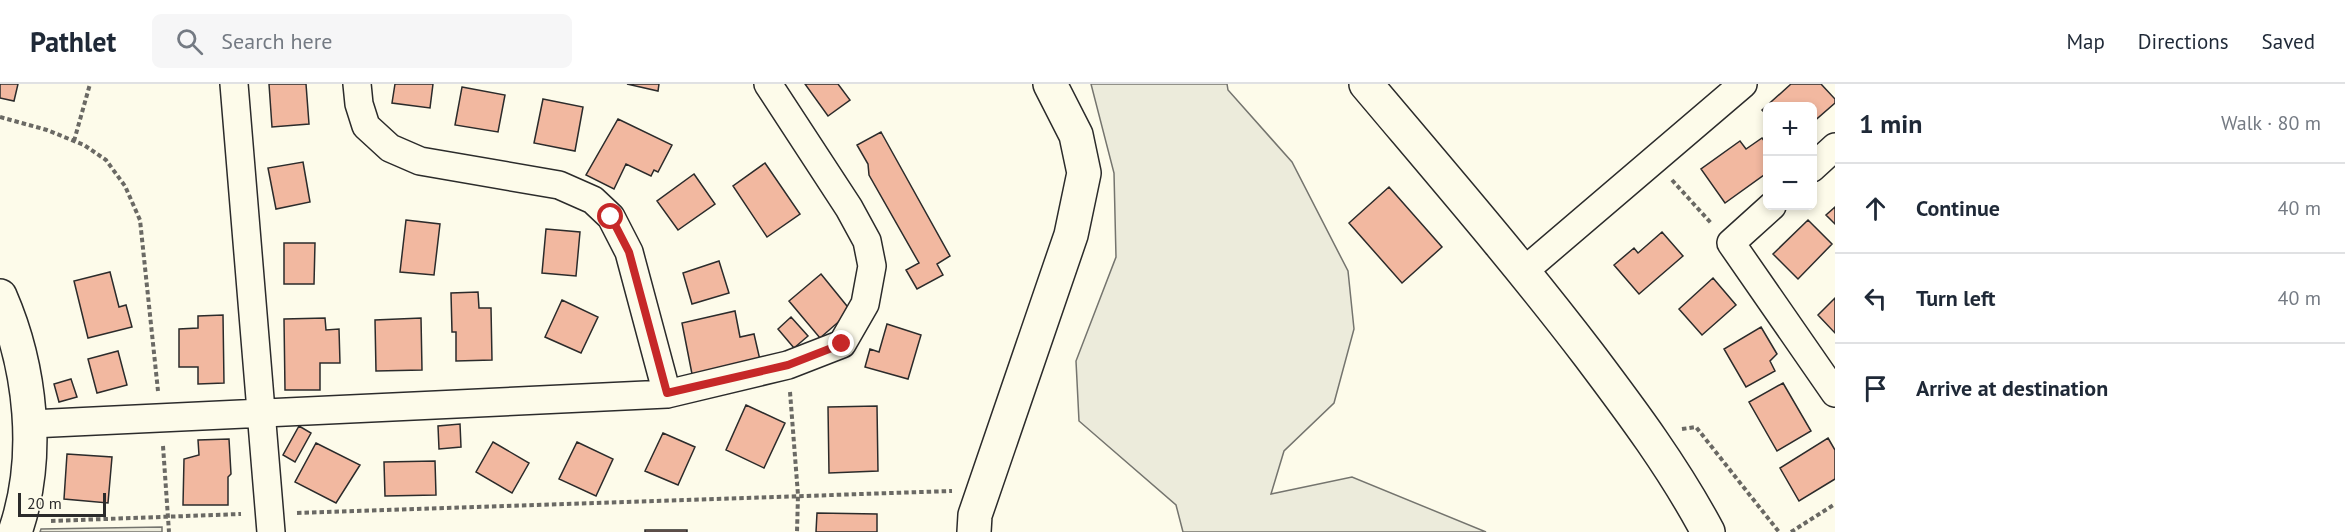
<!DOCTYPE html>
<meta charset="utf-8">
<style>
:root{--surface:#fff;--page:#f6f6f7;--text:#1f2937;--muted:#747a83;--line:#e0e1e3}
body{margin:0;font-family:"PT Sans",sans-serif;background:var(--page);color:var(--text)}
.controls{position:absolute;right:18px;top:18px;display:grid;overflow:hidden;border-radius:9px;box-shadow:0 3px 9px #0003}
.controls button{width:54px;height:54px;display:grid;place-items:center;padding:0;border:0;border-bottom:2px solid var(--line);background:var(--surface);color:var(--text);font:30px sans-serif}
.scale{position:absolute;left:18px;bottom:15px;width:88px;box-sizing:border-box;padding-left:6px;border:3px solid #2b2b2b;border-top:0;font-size:16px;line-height:21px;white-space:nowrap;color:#2b2b2b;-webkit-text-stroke:4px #fdfbea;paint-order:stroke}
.stop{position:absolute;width:18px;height:18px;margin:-14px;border:4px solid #c62828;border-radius:50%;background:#fff}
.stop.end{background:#c62828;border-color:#fff;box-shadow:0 2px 6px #0008}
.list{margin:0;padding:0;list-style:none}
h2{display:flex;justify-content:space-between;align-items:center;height:78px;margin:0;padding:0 24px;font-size:26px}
h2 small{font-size:20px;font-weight:400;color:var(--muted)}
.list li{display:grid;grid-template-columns:39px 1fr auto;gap:18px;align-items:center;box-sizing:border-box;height:90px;padding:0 24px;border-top:2px solid var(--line)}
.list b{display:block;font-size:22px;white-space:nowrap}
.list em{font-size:20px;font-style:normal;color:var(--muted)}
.icon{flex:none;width:33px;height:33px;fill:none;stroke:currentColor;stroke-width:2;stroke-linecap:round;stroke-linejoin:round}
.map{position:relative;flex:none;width:1835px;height:448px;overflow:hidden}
header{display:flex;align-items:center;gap:36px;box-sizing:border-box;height:84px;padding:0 30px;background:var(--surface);border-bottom:2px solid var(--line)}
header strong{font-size:28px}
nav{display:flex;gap:33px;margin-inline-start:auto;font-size:21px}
.search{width:420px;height:54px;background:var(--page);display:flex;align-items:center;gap:15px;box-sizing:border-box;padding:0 21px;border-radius:9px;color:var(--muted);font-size:22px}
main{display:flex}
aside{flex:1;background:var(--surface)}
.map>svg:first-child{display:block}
</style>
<header>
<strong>Pathlet</strong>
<div class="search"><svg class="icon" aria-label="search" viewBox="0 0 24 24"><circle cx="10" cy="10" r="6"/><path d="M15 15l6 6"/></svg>Search here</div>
<nav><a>Map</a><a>Directions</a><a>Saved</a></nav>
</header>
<main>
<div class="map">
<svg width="1835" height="448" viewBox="0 0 1835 448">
<rect width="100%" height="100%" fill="#fdfbea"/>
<path fill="#ecebdb" stroke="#74746e" stroke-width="1.5" d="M1091,0h136l1,6 64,72 56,109 6,58 -20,74 -50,48 -13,43 81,-17 134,55h-303l-7,-27 -97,-84 -3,-60 40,-104 -2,-84z
M162,443v5h-122l1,-3z"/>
<path fill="#f2b8a0" stroke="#2b2b2b" stroke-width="1.5" d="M0,0h18l-4,17 -14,-3z
M269,0h37l3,40 -37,3z
M395,0h38l-3,24 -38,-5z
M627,0h32l-1,7z
M805,0h33l12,16 -22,16z
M1791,0h30l14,15v4l-23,20v-17h-44v10l-6,-6z
M462,3l43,8 -7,37 -43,-7z
M543,15l40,8 -8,44 -41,-8z
M618,35l54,26 -14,27 -4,-2 -3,6 -25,-12 -12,25 -28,-14z
M881,48l69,124 -13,8 6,11 -26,14 -11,-19 13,-7 -50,-88 -1,-11 -11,-19z
M1762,54l6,8v26l-43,31 -24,-34 39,-28 6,8z
M303,78l7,40 -34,7 -8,-41z
M765,79l35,51 -33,23 -34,-51z
M694,90l21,30 -37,26 -21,-29z
M1389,103l53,60 -40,36 -53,-60z
M1835,123v17l-9,-9z
M406,136l34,4 -6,51 -34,-3z
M1808,136l24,24 -34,35 -25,-25z
M546,145l34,3 -4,44 -34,-3z
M1662,148l21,24 -44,38 -25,-29 20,-17 4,5z
M284,159h31l-1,41h-30z
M719,177l10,32 -37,11 -9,-31z
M110,188l9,35 7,-2 6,22 -44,11 -14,-57z
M821,190l30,37 -31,27 -31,-37z
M1713,194l23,27 -34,30 -23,-26z
M478,208l1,16h12l1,52 -36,1v-29h-4l-1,-39z
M1835,214v35l-17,-18z
M562,216l36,17 -17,36 -36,-16z
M735,227l5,26 14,-3 6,26 -68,14 -10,-51z
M223,231l1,68 -26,1v-17h-19v-38l19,-1v-12z
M791,233l17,19 -14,12 -16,-19z
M325,234l1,12 13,-1 1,34h-20v27h-35l-1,-71z
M421,234l1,52 -46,1 -1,-51z
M887,240l34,11 -13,44 -43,-12 5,-18 9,3z
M1761,243l16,27 -7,7 5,10 -29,16 -22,-38z
M118,267l9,34 -30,8 -9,-34z
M71,295l6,18 -18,5 -5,-18z
M1783,299l28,48 -34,20 -28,-49z
M746,321l39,18 -21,45 -38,-18z
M877,322l1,65 -49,2 -1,-66z
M460,340l1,23 -22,2 -1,-23z
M299,342l12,7 -16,29 -12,-7z
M663,349l32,14 -17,38 -33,-14z
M1828,354l7,12v29l-36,22 -19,-33z
M229,355l2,35 -3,3v28h-45l1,-46 15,-4 -1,-15z
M493,358l36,21 -17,30 -36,-21z
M577,358l36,17 -17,37 -37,-17z
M316,359l44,22 -24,38 -41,-21z
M67,370l45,3 -4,46 -44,-4z
M435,377l1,34 -51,1 -1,-34z
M817,429l60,1v18h-61z
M645,446h42v2h-42z"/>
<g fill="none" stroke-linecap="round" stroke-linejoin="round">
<defs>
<path id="street" d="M234,0l37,448
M357,0l2,20 7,22 24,22 30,13 139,24 34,15 18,17 18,35 38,142
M1812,84l23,-21
M1772,122l-41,37 104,150
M1524,187l219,-187
M31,340l636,-30 121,-29 54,-21 23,-40 7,-38 -5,-25 -18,-33 -81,-124"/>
<path id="secondary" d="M1366,0c75,89 152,178 223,271 43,57 85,113 119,177
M0,212c31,71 41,161 15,236
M974,448l1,-17 96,-280 13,-62 -8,-38 -26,-51"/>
</defs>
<use href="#street" stroke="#2b2b2b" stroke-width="30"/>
<use href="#secondary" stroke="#2b2b2b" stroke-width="36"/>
<path stroke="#6a6964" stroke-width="4" stroke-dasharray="4.5 3" stroke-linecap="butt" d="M0,33l47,13 37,15 22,15 19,26 15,34 18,171
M74,57l16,-57
M1672,96l39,43
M790,308l8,103 -1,37
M1682,345l14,-2 83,105
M163,362l6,86
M297,429l655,-22
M51,437l190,-7
M1791,448l44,-28"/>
<use href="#street" stroke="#fdfbea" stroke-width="27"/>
<use href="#secondary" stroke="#fdfbea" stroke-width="33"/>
</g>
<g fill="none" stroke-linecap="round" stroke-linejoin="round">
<path stroke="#c62828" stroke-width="8" d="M611,133l18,35 38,141 121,-28 54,-21"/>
</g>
</svg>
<div class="controls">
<button>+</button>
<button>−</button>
</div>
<div class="scale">20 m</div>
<div class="stop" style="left:611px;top:133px"></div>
<div class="stop end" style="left:842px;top:260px"></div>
</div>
<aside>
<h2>1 min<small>Walk · 80 m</small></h2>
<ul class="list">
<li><svg class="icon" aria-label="ahead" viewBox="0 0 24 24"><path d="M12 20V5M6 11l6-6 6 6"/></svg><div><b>Continue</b></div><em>40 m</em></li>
<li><svg class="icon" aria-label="left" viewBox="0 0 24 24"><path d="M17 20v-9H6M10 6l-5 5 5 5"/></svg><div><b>Turn left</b></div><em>40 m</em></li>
<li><svg class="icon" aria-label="arrive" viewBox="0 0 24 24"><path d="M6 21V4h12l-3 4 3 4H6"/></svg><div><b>Arrive at destination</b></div></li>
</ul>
</aside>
</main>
